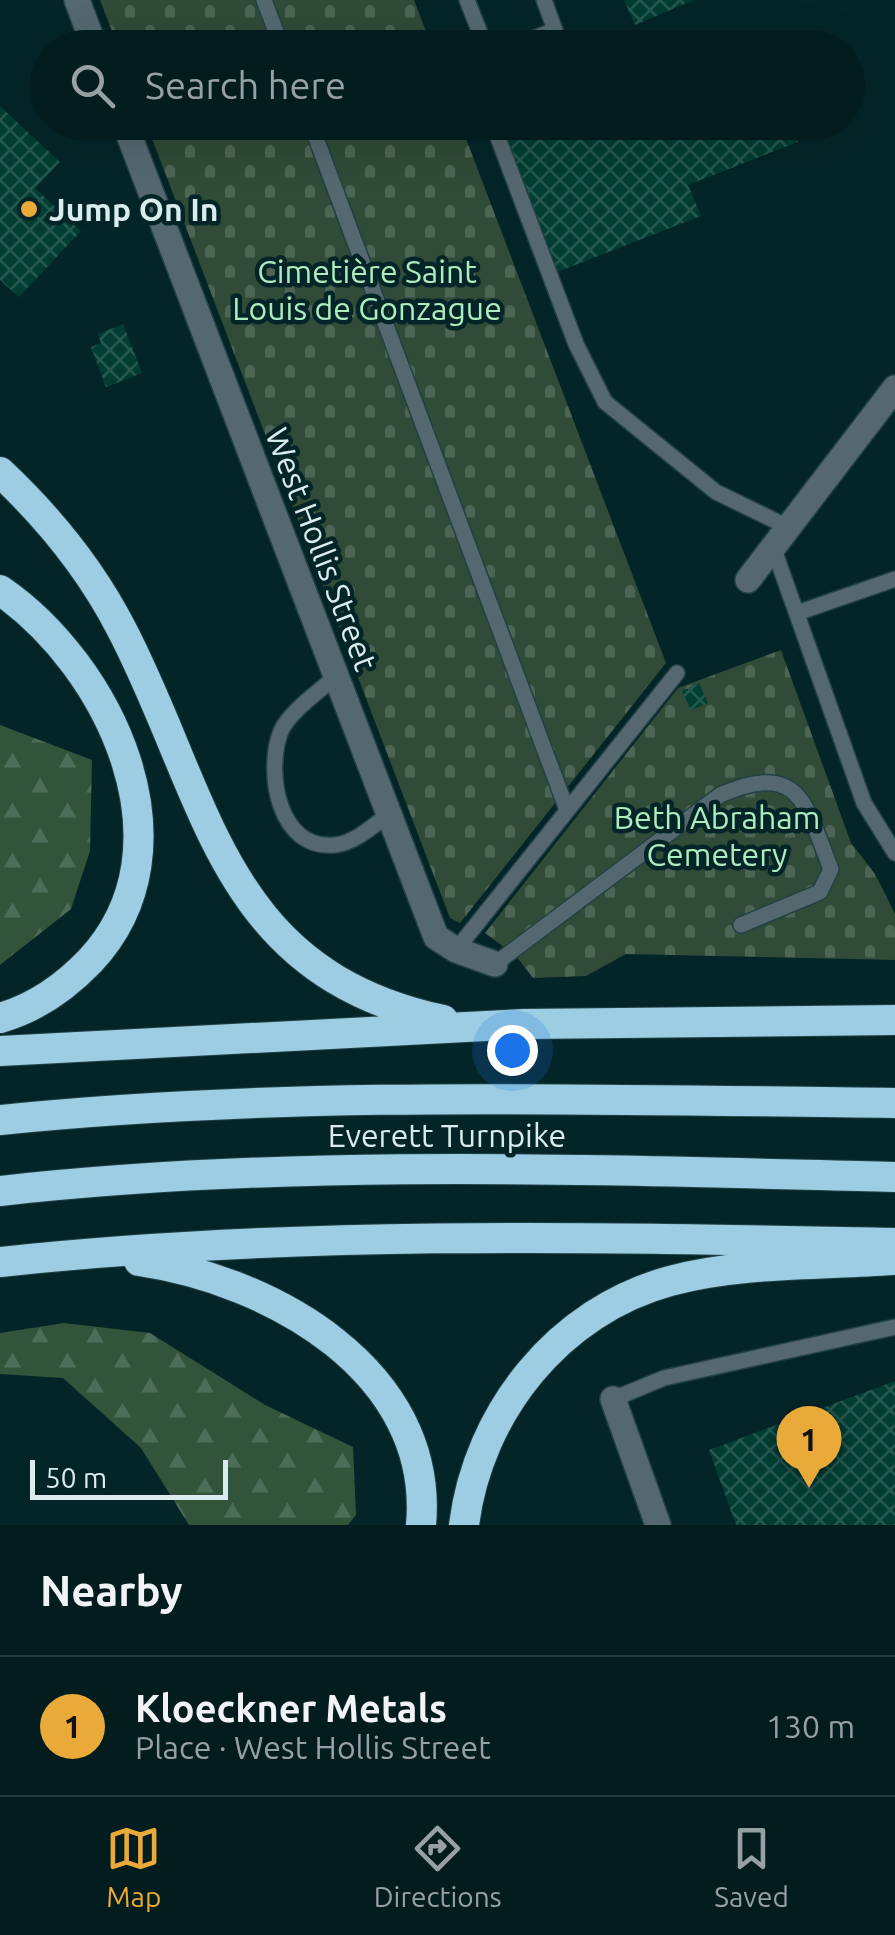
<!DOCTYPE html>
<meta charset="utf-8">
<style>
:root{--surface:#031c1e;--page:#11292b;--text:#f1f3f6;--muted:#97a1a4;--line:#243a3c;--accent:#eaaa39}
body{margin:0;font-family:Ubuntu,sans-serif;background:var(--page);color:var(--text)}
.scale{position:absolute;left:30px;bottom:25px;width:198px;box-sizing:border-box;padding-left:10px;border:5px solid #daeced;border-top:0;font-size:28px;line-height:35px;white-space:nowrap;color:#daeced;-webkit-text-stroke:8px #042528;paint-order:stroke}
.you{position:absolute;left:512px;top:1050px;width:35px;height:35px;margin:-25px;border:8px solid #fff;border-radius:50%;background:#1a73e8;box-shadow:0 0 0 15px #1a73e833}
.badge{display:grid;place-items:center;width:65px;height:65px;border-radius:50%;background:var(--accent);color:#111;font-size:32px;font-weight:700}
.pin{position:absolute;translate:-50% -82px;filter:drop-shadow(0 2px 5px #0008)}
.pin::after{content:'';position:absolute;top:52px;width:35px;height:30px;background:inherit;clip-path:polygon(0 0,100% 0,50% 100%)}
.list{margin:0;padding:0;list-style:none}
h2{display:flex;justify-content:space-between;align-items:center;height:130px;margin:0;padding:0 40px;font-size:42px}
h2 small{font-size:32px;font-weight:400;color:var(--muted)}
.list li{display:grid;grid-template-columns:65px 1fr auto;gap:30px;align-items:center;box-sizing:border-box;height:140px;padding:0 40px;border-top:2px solid var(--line)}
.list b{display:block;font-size:38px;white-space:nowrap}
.list p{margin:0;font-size:32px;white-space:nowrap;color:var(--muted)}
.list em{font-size:32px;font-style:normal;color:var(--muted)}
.icon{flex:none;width:55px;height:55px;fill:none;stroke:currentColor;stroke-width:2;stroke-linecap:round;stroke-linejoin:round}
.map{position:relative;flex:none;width:895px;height:1525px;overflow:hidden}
.search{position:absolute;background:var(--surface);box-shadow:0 10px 40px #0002;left:30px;right:30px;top:30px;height:110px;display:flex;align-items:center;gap:25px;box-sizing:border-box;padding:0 35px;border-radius:55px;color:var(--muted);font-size:38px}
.sheet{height:270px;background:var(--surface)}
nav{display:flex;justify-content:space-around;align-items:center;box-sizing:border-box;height:140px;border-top:2px solid var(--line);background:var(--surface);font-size:28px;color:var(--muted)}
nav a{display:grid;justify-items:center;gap:5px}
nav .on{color:var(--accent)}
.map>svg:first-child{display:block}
</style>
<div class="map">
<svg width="895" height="1525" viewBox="0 0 895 1525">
<defs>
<pattern id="forest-firs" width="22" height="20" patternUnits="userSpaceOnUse" patternTransform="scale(2.5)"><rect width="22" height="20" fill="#31543b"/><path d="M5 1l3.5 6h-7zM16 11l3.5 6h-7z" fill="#4e6d58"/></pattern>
<pattern id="cemetery-stones" width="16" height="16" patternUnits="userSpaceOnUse" patternTransform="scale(2.5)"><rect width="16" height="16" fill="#304b37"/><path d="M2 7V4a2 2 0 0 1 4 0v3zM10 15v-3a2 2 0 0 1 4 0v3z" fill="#4d6554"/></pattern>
<pattern id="building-cross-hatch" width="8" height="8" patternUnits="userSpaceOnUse" patternTransform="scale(2.5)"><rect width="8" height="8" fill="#013d32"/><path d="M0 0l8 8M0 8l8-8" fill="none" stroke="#255950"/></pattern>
</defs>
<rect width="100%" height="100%" fill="#042528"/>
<path fill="url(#forest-firs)" d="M0,725l92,35 -2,91 -19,58 -71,56z
M64,1323l86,10 115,72 88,42 3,68 -8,10h-159l-48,-77 -78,-70 -63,-4v-41z"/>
<path fill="url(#cemetery-stones)" d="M100,0h314l18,47h-314z
M146,123h314l206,540 -206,260 -10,-5z
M781,650l70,193 24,31 20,40v46l-269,-6 -40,22 -53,2 -17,-22 -31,-23 193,-245z"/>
<path fill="url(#building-cross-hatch)" d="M624,0h70l-59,25z
M756,32l6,16h-45v-1z
M0,106l60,56 -25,26 46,43 -62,66 -19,-17z
M521,122h270l7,20 -110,43 13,31 -144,56 -55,-142z
M123,324l19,49 -36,14 -15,-40 10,-4 -3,-9z
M699,683l9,20 -17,7 -9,-19z
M895,1381v144h-159l-27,-75z"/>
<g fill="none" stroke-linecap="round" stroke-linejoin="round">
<defs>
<path id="service" d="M264,0l18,48
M467,0l19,48
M509,48l46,-18 -11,-30
M310,122l257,688
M492,122l84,222 29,58 111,90 72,35
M773,547l91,256 31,50
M797,613l98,-34
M336,676c-16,15 -46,35 -55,55 -16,40 -3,120 54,114 20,-2 39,-20 54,-31
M456,950l221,-277
M495,964l225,-169c81,-35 85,9 111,74l-11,23 -79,33
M613,1399l51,-21 231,-51"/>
<path id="minor" d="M77,0l18,48
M124,122l312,815 20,13 39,14
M748,580l147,-192
M613,1399l45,126"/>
<path id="motorway" d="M0,472c49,46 90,96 121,156 89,170 98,344 322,392
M0,590c109,75 197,257 90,371 -25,26 -55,47 -90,57
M0,1051l525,-27 370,-4
M0,1120c297,-30 597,-20 895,-17
M0,1191c297,-33 597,-21 895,-14
M139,1261c132,19 296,110 282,264
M0,1262c298,-32 596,-25 895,-19
M464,1525c14,-113 95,-214 206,-244 71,-19 150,-16 222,-21"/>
</defs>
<use href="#service" stroke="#224144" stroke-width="18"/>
<use href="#minor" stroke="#224144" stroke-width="28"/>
<use href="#motorway" stroke="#224144" stroke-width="32"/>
<use href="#service" stroke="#556870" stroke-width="15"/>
<use href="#minor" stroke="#556870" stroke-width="25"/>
<use href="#motorway" stroke="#9ccde2" stroke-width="30"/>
</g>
<circle fill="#eaaa39" stroke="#042528" stroke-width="4" cx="29" cy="209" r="10"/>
<g text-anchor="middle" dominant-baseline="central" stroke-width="9" stroke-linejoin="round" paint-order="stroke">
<g font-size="32" font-weight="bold" fill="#daeced" stroke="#042528" text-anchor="start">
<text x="49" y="209">Jump On In</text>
</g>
<g font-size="32" fill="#aeebbd" stroke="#042528">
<text x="367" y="271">Cimetière Saint<tspan x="367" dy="37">Louis de Gonzague</tspan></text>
<text x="717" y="817">Beth Abraham<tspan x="717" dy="37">Cemetery</tspan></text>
</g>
<g font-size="32" fill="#daeced" stroke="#042528">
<text transform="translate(322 549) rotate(69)">West Hollis Street</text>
<text x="447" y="1135">Everett Turnpike</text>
</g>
</g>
</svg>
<div class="scale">50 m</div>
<div class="you"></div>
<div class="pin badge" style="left:809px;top:1488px">1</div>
<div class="search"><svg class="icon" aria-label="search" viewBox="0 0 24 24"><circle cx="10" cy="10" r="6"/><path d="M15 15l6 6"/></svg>Search here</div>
</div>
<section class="sheet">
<h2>Nearby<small></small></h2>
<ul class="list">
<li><span class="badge">1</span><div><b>Kloeckner Metals</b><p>Place · West Hollis Street</p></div><em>130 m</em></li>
</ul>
</section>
<nav>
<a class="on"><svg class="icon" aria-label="map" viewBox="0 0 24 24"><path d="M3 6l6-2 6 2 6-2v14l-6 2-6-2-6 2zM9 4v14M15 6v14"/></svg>Map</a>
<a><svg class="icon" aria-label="directions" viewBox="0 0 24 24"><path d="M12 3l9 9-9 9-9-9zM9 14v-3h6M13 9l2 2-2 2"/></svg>Directions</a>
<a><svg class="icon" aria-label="saved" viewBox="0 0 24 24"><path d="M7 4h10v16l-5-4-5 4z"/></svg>Saved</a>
</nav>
